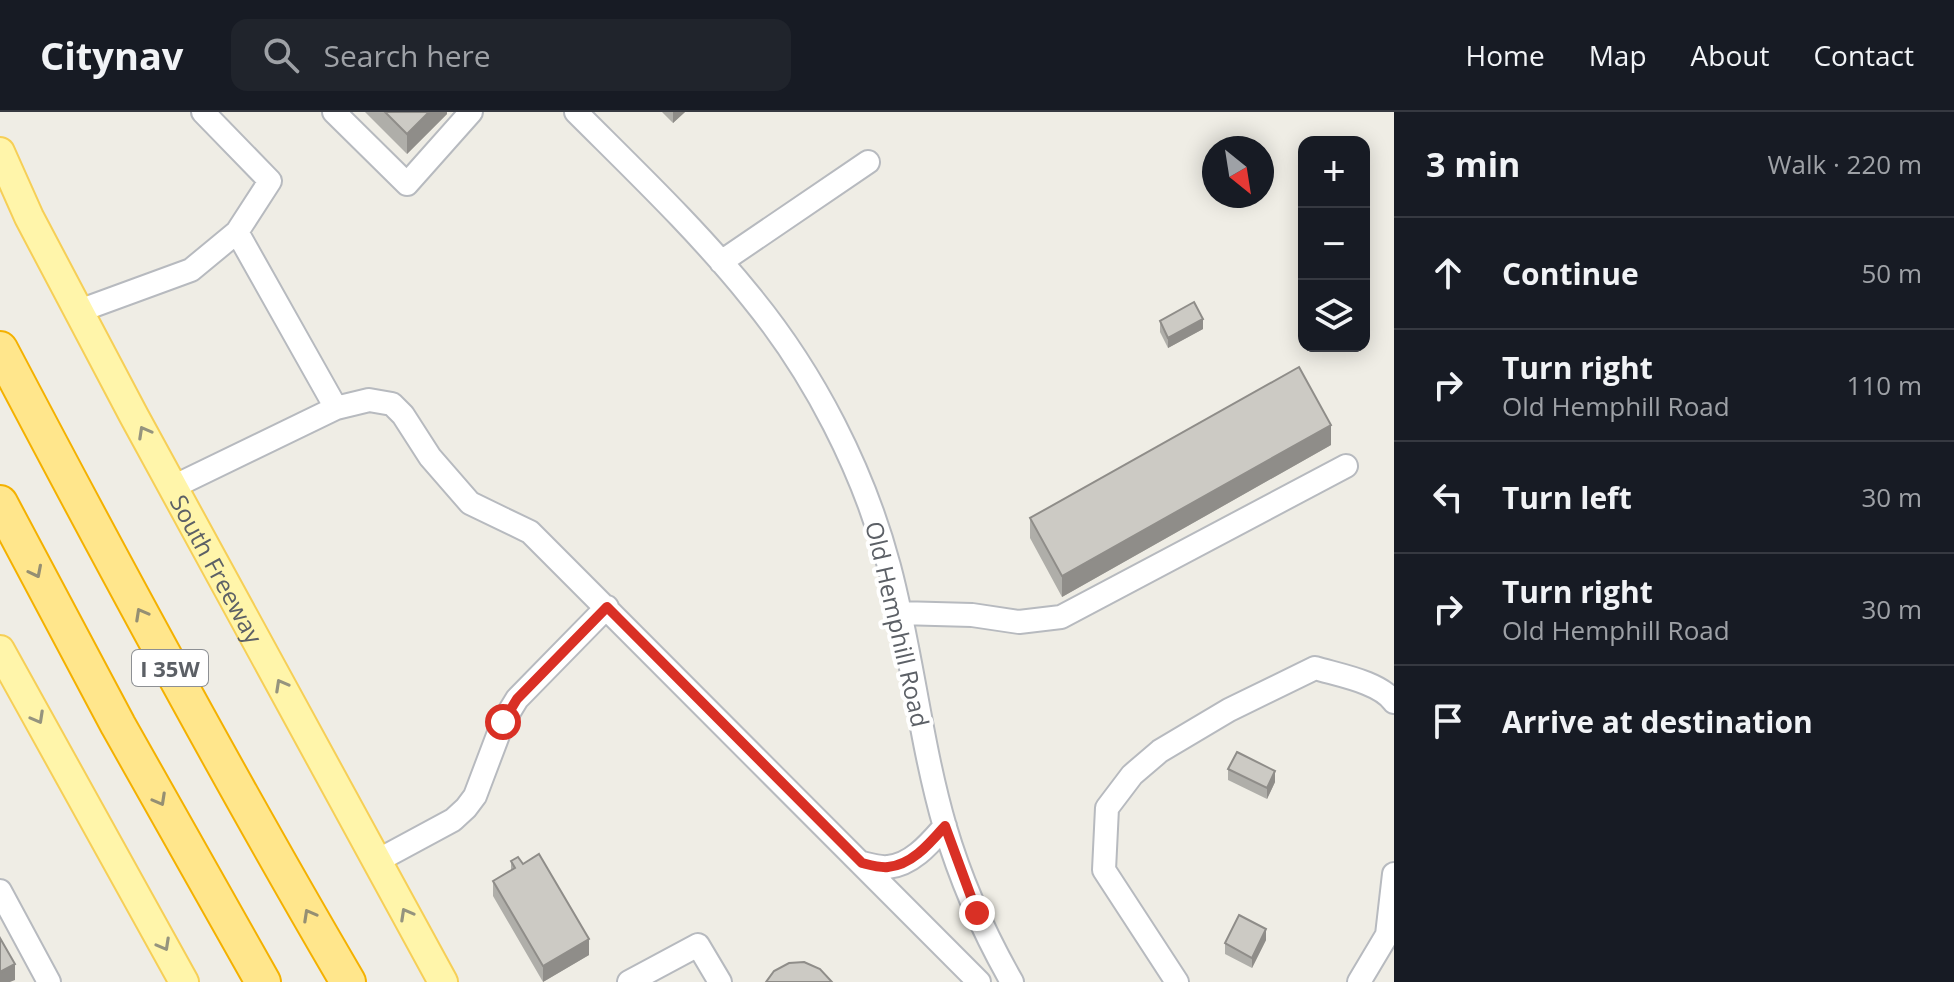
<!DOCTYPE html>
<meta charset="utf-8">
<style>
:root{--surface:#171b24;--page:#20242c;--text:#f1f3f6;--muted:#9ea1a6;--line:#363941}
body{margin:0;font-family:"Open Sans",sans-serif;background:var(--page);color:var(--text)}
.controls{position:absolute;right:24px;top:24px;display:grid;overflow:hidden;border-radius:16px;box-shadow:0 4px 20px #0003}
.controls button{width:72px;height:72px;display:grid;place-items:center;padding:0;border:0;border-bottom:2px solid var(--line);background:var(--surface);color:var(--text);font:40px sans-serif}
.compass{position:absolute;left:1202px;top:24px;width:72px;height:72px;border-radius:50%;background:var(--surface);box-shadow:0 4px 20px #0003;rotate:150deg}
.stop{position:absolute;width:24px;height:24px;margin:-18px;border:6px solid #d93025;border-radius:50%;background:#fff}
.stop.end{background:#d93025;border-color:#fff;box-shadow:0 2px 8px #0008}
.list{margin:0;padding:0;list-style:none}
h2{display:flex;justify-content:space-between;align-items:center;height:104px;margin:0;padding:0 32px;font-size:34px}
h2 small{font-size:26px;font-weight:400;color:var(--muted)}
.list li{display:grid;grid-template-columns:52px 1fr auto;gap:24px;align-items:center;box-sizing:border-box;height:112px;padding:0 32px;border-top:2px solid var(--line)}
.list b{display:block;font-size:30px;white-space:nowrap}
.list p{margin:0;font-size:26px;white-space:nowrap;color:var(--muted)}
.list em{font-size:26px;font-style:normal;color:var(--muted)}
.icon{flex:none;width:44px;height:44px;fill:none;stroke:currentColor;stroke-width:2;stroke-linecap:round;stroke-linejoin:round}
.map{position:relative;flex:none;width:1394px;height:870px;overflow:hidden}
header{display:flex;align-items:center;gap:48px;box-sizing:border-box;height:112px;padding:0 40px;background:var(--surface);border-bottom:2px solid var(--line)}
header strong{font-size:38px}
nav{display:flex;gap:44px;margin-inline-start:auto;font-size:28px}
.search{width:560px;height:72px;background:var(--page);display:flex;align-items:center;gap:20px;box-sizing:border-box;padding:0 28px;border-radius:16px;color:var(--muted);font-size:30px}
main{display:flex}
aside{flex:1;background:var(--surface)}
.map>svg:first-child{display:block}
</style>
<header>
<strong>Citynav</strong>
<div class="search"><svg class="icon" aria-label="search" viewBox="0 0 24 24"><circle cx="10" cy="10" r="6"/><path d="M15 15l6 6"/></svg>Search here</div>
<nav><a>Home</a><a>Map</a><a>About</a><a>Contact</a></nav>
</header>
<main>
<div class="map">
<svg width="1394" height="870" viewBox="0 0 1394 870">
<rect width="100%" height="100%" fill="#efede5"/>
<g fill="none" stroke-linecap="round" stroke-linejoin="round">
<defs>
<path id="minor" d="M203,0l67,69 -33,51
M334,0l73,72 64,-72
M576,0c60,60 122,119 175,185 63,77 112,172 138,269 23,86 31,175 56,261 16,54 39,106 67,155
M721,150l147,-100
M79,199l112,-41 46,-38 99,176 -163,79
M336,296l33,-8 23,4 11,11 27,42 40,46 60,29 449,450
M899,501l73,2 47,7 42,-5 285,-151
M377,749l76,-41 13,-12 9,-12 28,-74 14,-23 90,-92
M862,751c8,2 18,5 26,4 24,-2 42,-24 57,-41
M0,779l49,91
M629,870l69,-37 22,37
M1177,870l-73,-112 3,-62 25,-33 28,-24 69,-41 86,-42c23,7 65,14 79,34
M1359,870l28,-47 7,-61"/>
<g id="major">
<path id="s1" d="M0,40l29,65 105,199 309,566"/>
<path d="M0,538l184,332"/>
</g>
<path id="highway" d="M0,237c112,213 226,425 348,633
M0,391l118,222 145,257"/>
</defs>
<use href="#minor" stroke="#b7babf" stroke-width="26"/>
<use href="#major" stroke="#f6cf57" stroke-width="32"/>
<use href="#highway" stroke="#f4b100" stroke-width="38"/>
<use href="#minor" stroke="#fff" stroke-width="22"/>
<use href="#major" stroke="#fff5aa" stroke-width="28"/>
<use href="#highway" stroke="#ffe68c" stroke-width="34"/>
</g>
<path fill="#afaea9" d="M365,0h82v2l-40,40z
M662,0h23l-12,11z
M1160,209l43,8 -35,19 -8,-16z
M1331,333l-269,152 -32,-59v-20z
M1228,657l47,13 -8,17 -39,-19z
M511,749l12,3 66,91 -46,27 -50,-86v-15l18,-10z
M1266,828l-14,28 -27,-14v-11z"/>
<path fill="#8f8d89" d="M429,0h18v2l-40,40v-20z
M673,0h12l-12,11z
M1203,207v10l-35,19v-10z
M1331,313v20l-269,152v-21z
M1275,659v11l-8,17v-11z
M1266,817v11l-14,28v-10z
M589,827v16l-46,27v-16z
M15,852v16l-5,2h-10v-10z"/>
<path fill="#cccac4" stroke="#8f8d89" stroke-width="2" d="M385,0h44l-22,22z
M1194,190l9,17 -35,19 -8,-17z
M1299,255l32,58 -269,151 -32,-58z
M1237,640l38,19 -8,17 -39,-19z
M539,742l50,85 -46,27 -50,-85 22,-13 -4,-7 7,-4 5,7z
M1239,803l27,14 -14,29 -27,-15z
M0,826l15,26 -15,8z
M804,850l16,7 12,13h-66l8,-11 15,-8z"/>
<defs><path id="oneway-chevron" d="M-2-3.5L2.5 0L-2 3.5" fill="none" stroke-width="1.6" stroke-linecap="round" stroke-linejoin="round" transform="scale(2)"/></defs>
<g stroke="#95947e">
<use href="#oneway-chevron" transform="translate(144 320) rotate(-119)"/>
<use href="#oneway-chevron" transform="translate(281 573) rotate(-119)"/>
<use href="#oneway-chevron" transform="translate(38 606) rotate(61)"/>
<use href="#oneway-chevron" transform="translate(406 802) rotate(-119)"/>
<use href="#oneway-chevron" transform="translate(164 833) rotate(61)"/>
</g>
<g stroke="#958f73">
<use href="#oneway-chevron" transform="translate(36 460) rotate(63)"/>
<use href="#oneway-chevron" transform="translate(141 502) rotate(-119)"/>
<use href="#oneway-chevron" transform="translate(160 688) rotate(61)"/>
<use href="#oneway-chevron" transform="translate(309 803) rotate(-119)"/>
</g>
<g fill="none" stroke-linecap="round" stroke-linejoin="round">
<path stroke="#d93025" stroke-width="10" d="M503,610l14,-23 90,-92 255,256c8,2 18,5 26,4 24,-2 42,-24 57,-41l32,87"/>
</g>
<g text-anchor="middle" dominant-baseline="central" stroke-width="8" stroke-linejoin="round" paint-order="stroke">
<rect fill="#fff" stroke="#8d9094" stroke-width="2" x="132" y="538" width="76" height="36" rx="6"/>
<g font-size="22" font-weight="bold" fill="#5c6066">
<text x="170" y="556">I 35W</text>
</g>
<g font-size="24" fill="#5c6066" stroke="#fff">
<text stroke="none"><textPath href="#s1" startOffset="470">South Freeway</textPath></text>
<text transform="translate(898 512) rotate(77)">Old Hemphill Road</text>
</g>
</g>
</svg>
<div class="controls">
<button>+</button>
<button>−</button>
<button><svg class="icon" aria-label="layers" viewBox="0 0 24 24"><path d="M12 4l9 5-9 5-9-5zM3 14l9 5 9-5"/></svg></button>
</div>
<svg class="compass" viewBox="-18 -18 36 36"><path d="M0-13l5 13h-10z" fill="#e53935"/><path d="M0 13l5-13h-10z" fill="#9ea1a6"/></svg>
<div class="stop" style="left:503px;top:610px"></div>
<div class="stop end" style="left:977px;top:801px"></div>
</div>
<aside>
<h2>3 min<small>Walk · 220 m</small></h2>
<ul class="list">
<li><svg class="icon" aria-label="ahead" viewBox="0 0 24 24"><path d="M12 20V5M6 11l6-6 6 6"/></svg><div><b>Continue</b></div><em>50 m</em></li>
<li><svg class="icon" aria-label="right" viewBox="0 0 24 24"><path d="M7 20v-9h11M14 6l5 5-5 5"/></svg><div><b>Turn right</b><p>Old Hemphill Road</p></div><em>110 m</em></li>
<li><svg class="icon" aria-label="left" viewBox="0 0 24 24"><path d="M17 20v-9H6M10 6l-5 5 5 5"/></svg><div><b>Turn left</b></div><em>30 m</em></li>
<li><svg class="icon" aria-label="right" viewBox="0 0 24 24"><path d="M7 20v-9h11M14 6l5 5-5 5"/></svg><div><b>Turn right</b><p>Old Hemphill Road</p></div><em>30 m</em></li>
<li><svg class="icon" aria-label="arrive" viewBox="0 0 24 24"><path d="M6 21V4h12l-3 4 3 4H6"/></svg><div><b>Arrive at destination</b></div></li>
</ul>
</aside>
</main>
